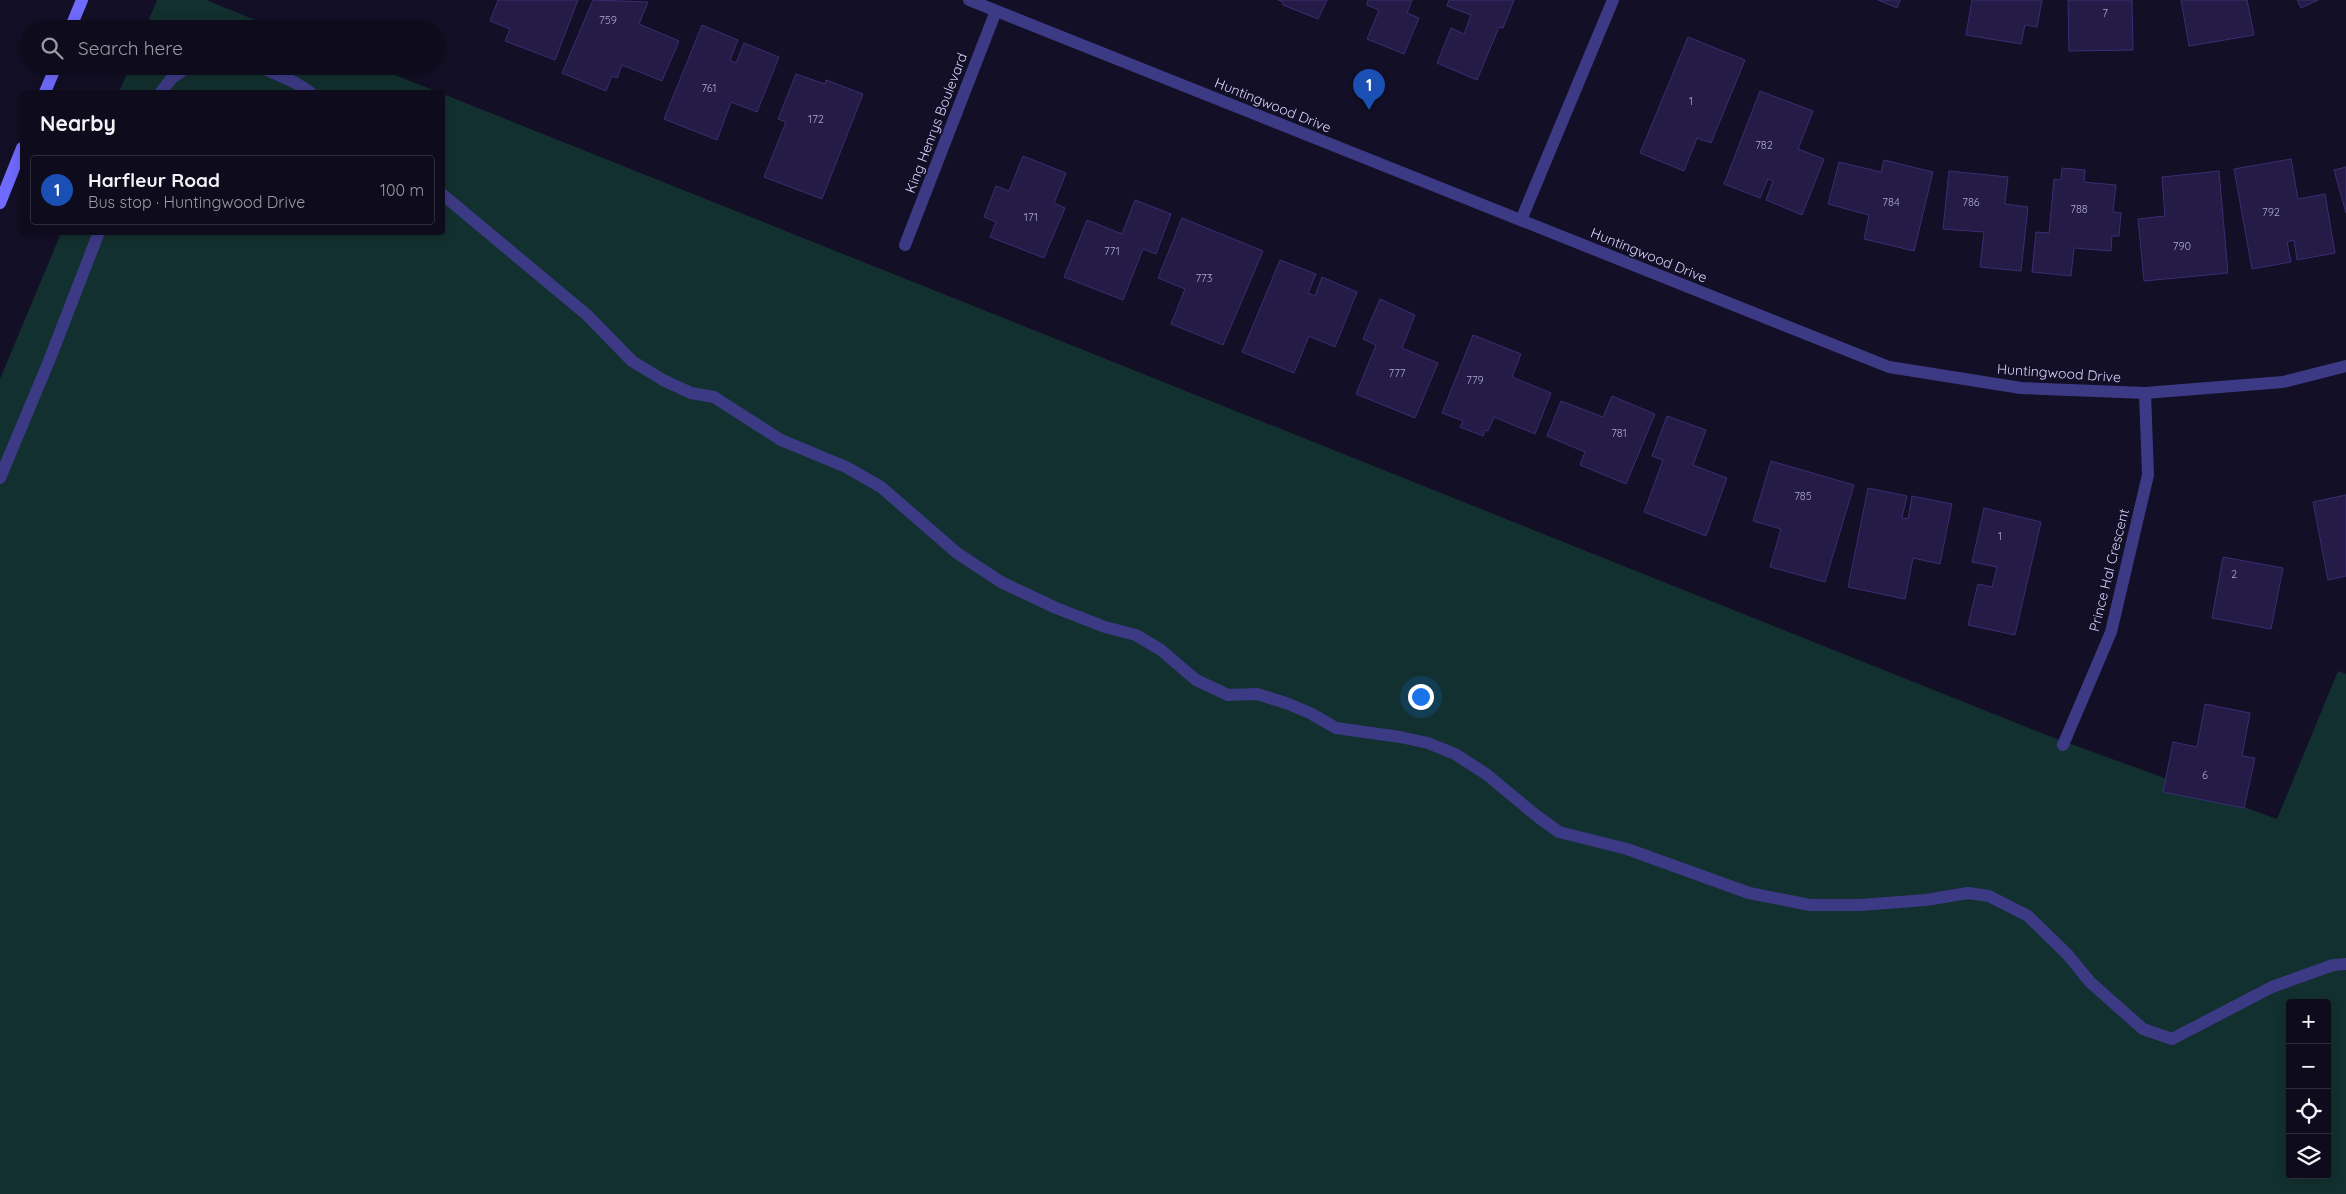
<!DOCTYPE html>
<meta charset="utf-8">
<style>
:root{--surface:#0e0b1c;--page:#1c1929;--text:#f1f3f6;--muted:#9b9ba3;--line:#2e2b3b;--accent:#00e5ff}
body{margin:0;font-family:Quicksand,sans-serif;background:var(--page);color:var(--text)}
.controls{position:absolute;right:15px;bottom:15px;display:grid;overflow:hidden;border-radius:5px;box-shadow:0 2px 12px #0003}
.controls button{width:45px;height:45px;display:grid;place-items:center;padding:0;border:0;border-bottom:1px solid var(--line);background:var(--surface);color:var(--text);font:25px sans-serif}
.you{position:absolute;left:1420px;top:696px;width:18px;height:18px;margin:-12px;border:4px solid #fff;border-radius:50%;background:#1a73e8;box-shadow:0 0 0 8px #1a73e833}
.badge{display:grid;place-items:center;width:32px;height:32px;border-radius:50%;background:var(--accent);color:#fff;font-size:16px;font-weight:700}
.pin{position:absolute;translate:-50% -41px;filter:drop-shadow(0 1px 2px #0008)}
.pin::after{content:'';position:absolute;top:26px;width:18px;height:15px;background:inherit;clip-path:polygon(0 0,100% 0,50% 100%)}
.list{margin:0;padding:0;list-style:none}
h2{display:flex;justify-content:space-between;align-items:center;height:65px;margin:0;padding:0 20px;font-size:21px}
h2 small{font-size:16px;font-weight:400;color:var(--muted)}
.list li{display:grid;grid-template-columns:32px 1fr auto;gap:15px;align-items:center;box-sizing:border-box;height:70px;margin:0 10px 10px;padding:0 10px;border:1px solid var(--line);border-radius:5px}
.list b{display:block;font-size:19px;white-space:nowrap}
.list p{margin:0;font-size:16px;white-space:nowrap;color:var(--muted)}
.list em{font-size:16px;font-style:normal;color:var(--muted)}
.icon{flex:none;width:28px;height:28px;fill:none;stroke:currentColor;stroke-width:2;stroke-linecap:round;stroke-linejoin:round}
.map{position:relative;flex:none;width:2346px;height:1194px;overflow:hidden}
.search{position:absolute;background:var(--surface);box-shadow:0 2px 12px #0003;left:20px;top:20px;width:425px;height:55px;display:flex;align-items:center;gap:12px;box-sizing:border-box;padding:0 18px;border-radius:28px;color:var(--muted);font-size:19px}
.panel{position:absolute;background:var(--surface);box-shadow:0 2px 12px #0003;left:20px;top:90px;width:425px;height:145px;border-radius:5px}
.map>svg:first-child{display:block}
</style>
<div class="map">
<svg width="2346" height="1194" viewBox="0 0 2346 1194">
<rect width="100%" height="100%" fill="#130f26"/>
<path fill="#12302f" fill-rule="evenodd" d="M157,0h49l72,29h-133z
M130,66h242l66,26h-319z
M443,94l1606,642 228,83 61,-148 8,3v520h-2346v-815l61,-146 381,-1zM2290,1003h37v172h-37z"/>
<path fill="#241b47" stroke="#3b2d73" d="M498,0h80l-23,60 -50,-19 5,-12 -20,-8z
M593,0l55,2 -9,22 40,17 -17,40 -40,-16 -5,13 -5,-2 -6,15 -44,-18z
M1278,0h49l-9,19 -35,-14v-3z
M1368,0h44l-5,13 12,5 -15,36 -37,-15 12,-29 -12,-5z
M1449,0h65l-11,28 -4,-1 -22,53 -40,-17 14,-35 13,6 7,-19 -24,-9z
M1878,0h22l-3,8z
M1972,0h70l-5,27 -12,-2 -4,19 -55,-9z
M2068,0h64l1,50 -64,1z
M2181,0h66l7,35 -65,11z
M2297,0h21l-17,8z
M702,25l36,15 -8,20 6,3 8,-20 35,14 -22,55 -26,-10 -14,38 -53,-21z
M1688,37l57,23 -34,83 -14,-5 -13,33 -44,-18z
M796,74l29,10 1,-4 37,14 -41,105 -58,-22 22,-55 -8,-3z
M1760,91l53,20 -15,38 26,10 -22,56 -36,-15 7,-19 -5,-2 -8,19 -36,-14z
M1023,156l43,17 -12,30 11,5 -21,50 -54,-21 6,-15 -12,-5 12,-31 13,5z
M2291,159l7,40 27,-5 10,59 -38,7 -3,-20 -7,2 4,20 -39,7 -18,-100z
M1884,160l49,12 -19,79 -50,-12 5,-24 -41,-11 11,-42 42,10z
M2346,167v46l-12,-43z
M2062,168l23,2 -1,12 32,3 -3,27 8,1 -2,23h-7l-1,15 -37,-3 -3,28 -39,-4 4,-40 13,1 5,-54 7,1z
M1949,171l59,6 -3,27 23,3 -7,64 -41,-4 4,-35 -41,-3z
M2219,171l9,102 -84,8 -6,-62 27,-3 -3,-39z
M1135,200l36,14 -15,40 -13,-5 -20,51 -59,-23 23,-57 35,14z
M1182,218l81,33 -40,94 -52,-21 14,-35 -27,-11z
M1280,260l36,14 -8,19 7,3 7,-19 35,15 -22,55 -26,-11 -15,37 -52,-21z
M1380,299l35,16 -13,33 36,15 -23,55 -59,-24 20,-49 -13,-6z
M1473,335l48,19 -9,23 39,16 -16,41 -41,-17 -6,14 -3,-1 -2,6 -23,-9 3,-6 -21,-8z
M1612,396l43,18 -29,70 -46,-19 5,-13 -38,-16 14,-35 42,16z
M1667,416l39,14 -13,35 34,13 -21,58 -62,-24 19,-52 -11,-4z
M1771,461l83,24 -29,97 -55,-15 11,-38 -28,-8z
M1868,488l39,8 -5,22 6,1 4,-23 40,8 -12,60 -27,-6 -8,41 -57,-12z
M2346,495v81l-18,4 -15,-78z
M1984,508l57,14 -26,113 -47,-10 10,-41 14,3 5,-20 -25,-5z
M2223,557l60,11 -12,61 -59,-11z
M2205,704l45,9 -8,43 13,2 -11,50 -81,-16 10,-50 24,5z"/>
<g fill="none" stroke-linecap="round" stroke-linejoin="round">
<path stroke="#3d3a85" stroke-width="12" d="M258,66l38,17 14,9
M161,92l10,-13 18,-13
M442,194l145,121 45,46 31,19 28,13 23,4 67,43 65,27 35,20 76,66 44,29 55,26 49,19 31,8 25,15 35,30 32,15 29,-1 29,9 24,10 26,15 64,9 28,6 27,11 31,20 52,43 21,15 68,17 122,44 61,12h50l66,-5 42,-7 21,3 39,20 40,39 22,27 53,47 29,10 100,-52 61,-22 13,-1
M0,478l49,-117 50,-129"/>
<path stroke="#3d3a85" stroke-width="12" d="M1521,220l92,-220
M905,245l91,-234
M2063,745l48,-113 37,-157 -3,-82"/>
<path stroke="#3d3a85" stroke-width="12" d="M969,0l920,367 132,21 124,5 138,-11 63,-16"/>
<path stroke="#6f6bff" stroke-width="12" d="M70,29l12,-29
M45,92l11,-26
M0,203l22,-55"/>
</g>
<g text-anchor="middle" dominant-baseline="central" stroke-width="4" stroke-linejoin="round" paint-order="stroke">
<g font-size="11" fill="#aca6d1">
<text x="2105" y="13">7</text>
<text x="608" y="20">759</text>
<text x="709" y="88">761</text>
<text x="1691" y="101">1</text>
<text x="816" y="119">172</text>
<text x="1764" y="145">782</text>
<text x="1891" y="202">784</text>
<text x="1971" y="202">786</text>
<text x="2079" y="209">788</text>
<text x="2271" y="212">792</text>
<text x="1031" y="217">171</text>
<text x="2182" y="246">790</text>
<text x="1112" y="251">771</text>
<text x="1204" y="278">773</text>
<text x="1397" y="373">777</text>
<text x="1475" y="380">779</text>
<text x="1619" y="433">781</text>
<text x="1803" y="496">785</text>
<text x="2000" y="536">1</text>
<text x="2234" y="574">2</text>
<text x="2205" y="775">6</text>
</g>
<g font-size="14" fill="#d9d4ff" stroke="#130f26">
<text transform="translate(1273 105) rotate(22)">Huntingwood Drive</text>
<text transform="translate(936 123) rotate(-69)">King Henrys Boulevard</text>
<text transform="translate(1649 255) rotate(22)">Huntingwood Drive</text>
<text transform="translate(2059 373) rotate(4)">Huntingwood Drive</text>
<text transform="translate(2109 570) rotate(-76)">Prince Hal Crescent</text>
</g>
</g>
</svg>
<div class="controls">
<button>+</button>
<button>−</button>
<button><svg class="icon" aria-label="locate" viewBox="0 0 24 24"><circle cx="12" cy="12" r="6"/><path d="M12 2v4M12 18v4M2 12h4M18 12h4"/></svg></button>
<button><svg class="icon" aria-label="layers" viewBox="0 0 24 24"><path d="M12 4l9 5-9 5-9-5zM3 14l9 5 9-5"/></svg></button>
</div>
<div class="you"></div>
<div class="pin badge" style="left:1369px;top:110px;background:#1a4fb4">1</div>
<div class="search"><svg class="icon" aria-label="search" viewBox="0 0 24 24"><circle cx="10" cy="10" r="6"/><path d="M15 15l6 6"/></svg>Search here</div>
<section class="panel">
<h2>Nearby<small></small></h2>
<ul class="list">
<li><span class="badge" style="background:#1a4fb4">1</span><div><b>Harfleur Road</b><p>Bus stop · Huntingwood Drive</p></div><em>100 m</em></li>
</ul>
</section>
</div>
